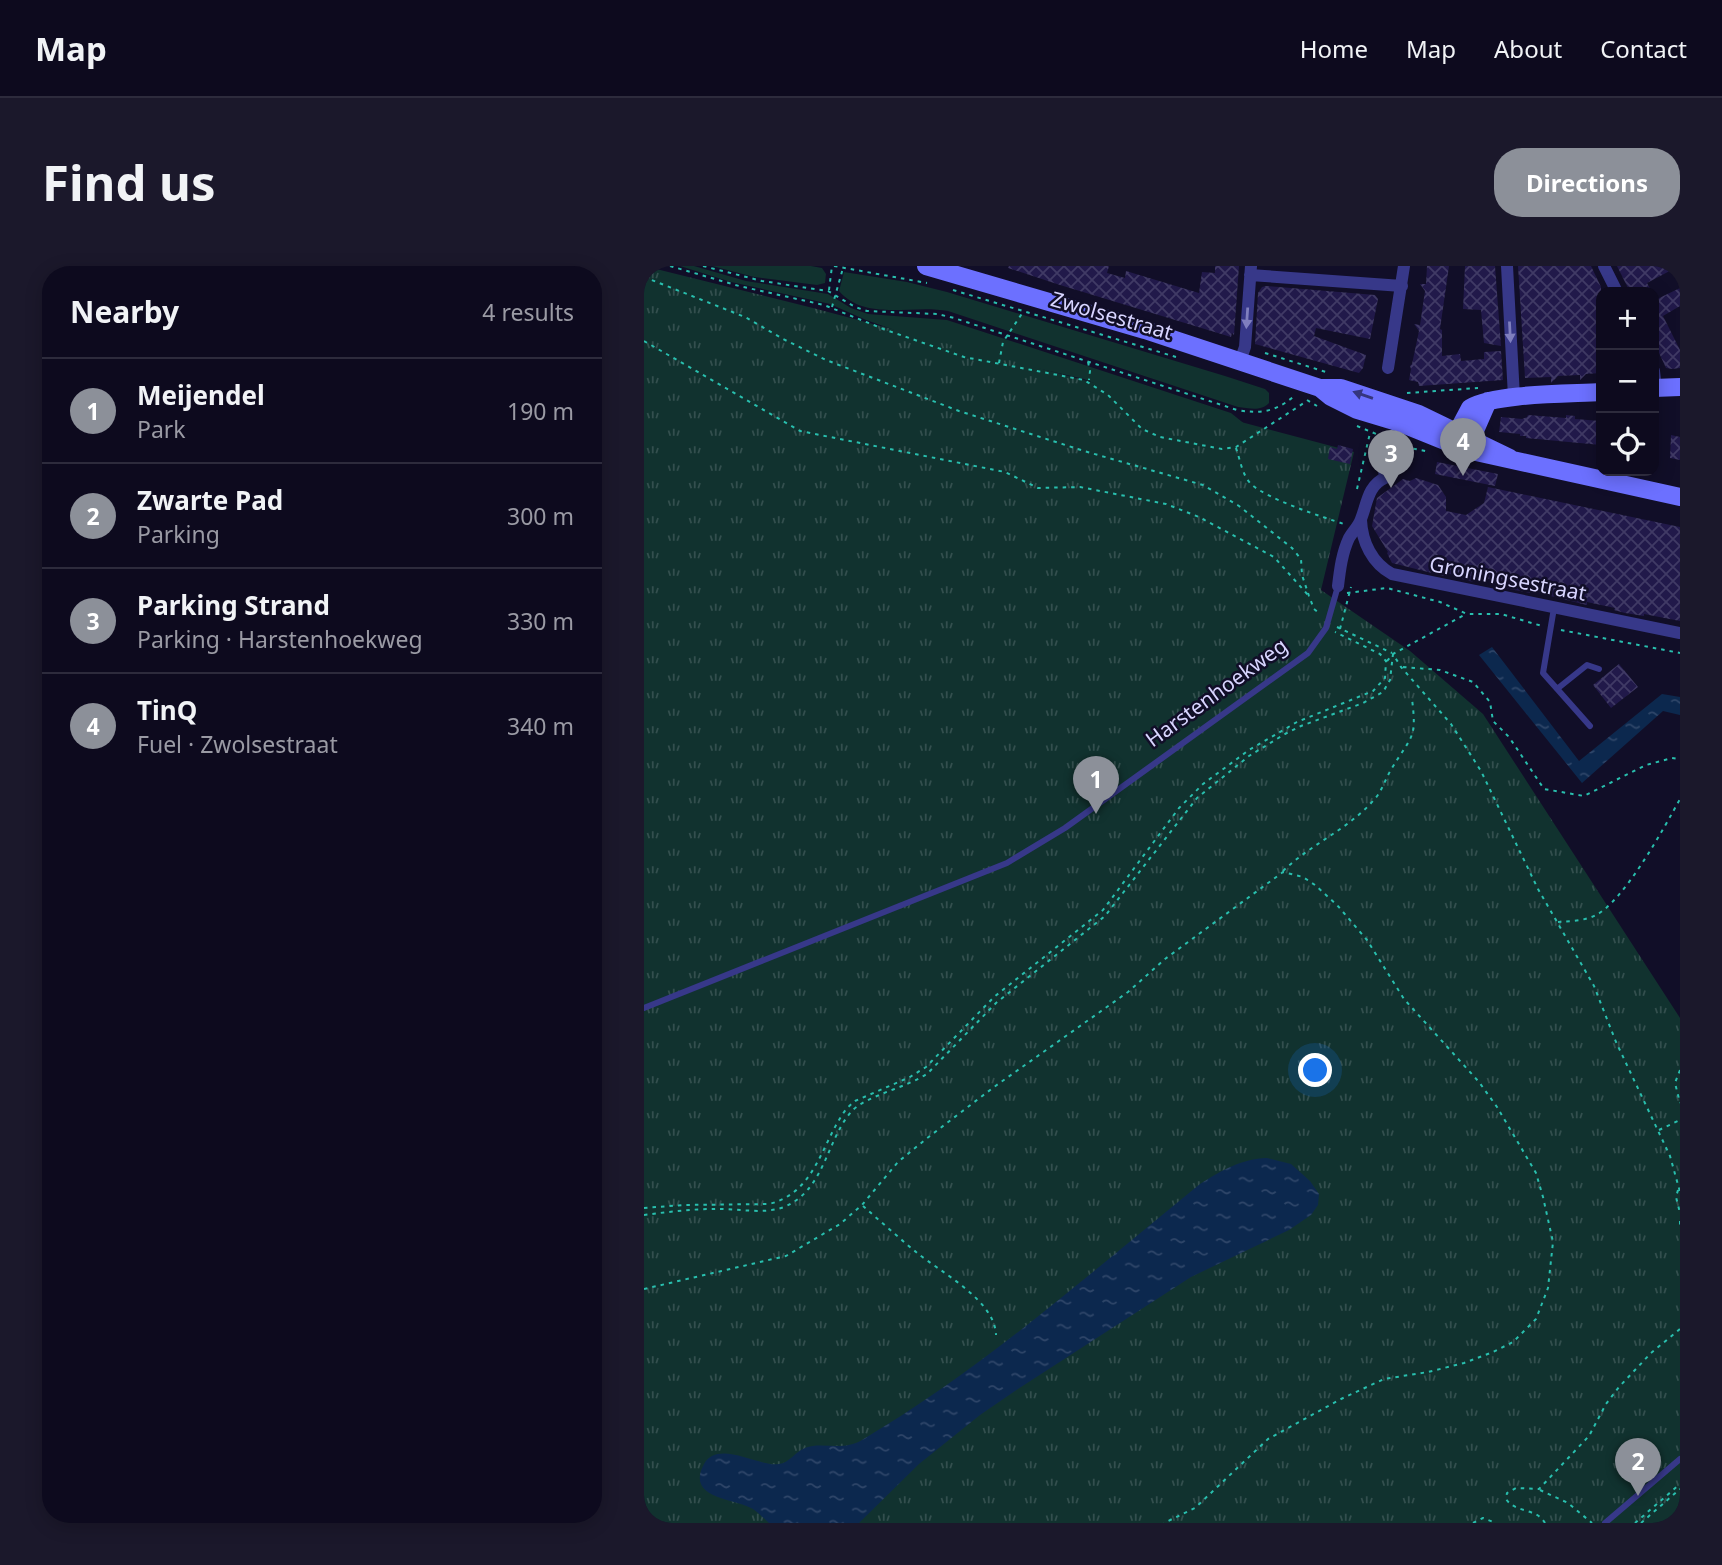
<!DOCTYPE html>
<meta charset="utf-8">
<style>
:root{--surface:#0d0a1e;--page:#1b182b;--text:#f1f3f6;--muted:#9a9aa4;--line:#2d2b3c;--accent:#8c9099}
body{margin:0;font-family:"Noto Sans",sans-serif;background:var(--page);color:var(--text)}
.controls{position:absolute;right:21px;top:21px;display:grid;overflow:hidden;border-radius:14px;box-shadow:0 4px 18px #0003}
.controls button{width:63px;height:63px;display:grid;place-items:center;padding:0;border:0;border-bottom:2px solid var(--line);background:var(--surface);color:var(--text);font:35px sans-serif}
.you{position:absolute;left:672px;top:805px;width:24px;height:24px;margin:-18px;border:5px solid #fff;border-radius:50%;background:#1a73e8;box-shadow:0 0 0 10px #1a73e833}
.badge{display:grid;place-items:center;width:46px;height:46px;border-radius:50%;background:var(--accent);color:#fff;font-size:23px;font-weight:700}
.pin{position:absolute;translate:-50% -58px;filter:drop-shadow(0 2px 4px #0008)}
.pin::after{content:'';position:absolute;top:37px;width:24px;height:21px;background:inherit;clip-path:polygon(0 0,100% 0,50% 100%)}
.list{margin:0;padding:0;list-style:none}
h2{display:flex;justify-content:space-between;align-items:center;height:91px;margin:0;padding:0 28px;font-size:30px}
h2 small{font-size:23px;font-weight:400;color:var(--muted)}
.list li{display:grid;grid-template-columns:46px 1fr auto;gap:21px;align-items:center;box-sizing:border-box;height:105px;padding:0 28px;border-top:2px solid var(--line)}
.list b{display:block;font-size:26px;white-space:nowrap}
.list p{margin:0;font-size:23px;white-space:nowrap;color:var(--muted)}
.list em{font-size:23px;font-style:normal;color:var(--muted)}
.icon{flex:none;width:38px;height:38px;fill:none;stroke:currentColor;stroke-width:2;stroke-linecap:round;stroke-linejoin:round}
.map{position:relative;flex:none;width:1036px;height:1257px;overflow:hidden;border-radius:28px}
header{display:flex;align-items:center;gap:42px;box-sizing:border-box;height:98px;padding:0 35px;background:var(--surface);border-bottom:2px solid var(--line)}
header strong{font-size:33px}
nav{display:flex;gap:38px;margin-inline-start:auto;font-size:24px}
.intro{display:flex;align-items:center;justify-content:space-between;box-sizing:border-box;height:168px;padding:0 42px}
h1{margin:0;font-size:49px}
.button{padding:18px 32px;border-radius:28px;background:var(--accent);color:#fff;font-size:24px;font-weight:700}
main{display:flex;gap:42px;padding:0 42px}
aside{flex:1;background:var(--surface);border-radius:28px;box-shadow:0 4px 18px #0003}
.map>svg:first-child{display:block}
</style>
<header>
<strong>Map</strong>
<nav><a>Home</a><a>Map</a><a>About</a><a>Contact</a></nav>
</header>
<div class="intro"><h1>Find us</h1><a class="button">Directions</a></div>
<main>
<aside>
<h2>Nearby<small>4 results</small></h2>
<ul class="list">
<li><span class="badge">1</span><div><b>Meijendel</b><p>Park</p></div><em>190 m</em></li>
<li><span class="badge">2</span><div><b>Zwarte Pad</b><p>Parking</p></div><em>300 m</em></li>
<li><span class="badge">3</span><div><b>Parking Strand</b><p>Parking · Harstenhoekweg</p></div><em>330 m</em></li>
<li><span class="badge">4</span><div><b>TinQ</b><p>Fuel · Zwolsestraat</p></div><em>340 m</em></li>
</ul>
</aside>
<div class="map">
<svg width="1036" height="1257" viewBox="0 0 1036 1257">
<defs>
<pattern id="park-tufts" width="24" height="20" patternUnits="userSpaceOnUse" patternTransform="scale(1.75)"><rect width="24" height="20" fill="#11322f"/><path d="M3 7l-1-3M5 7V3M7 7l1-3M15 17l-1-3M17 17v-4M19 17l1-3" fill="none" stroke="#334f4e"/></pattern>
<pattern id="water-ripples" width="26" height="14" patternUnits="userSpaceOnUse" patternTransform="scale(1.75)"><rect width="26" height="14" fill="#0c284e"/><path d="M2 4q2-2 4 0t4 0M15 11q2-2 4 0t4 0" fill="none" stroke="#2f4669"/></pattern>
<pattern id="building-cross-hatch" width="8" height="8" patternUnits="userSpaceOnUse" patternTransform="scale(1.75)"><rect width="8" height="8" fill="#21194a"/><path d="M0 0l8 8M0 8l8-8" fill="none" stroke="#403a65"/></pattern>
</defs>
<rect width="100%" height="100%" fill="#110e28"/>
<path fill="#11322f" d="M36,0h14l52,15 82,13 23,14 17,6 79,6 284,93 15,12 -145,-39 -17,-7 -150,-35 -68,-24 -36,-16 -99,-22z
M68,0h99l11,2 4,6 -1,9 -8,2 -63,-8z
M200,6l63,10 40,10 278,84 40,13 4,4v10c-8,9 -21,5 -31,4l-290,-96c-36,-7 -82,11 -109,-20z"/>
<path fill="url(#park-tufts)" d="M0,0l169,42 541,144 -33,138 89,61 73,63 197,304v505h-1036z"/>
<path fill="url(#water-ripples)" d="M848,381l87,114 83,-67 18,3v18l-17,-4 -81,72 -103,-128z
M623,892l24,6 19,17 9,13 -1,11 -7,10 -22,15 -98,47 -176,114 -35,24 -61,49 -60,59h-90c-5,-4 -10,-10 -16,-14 -18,-11 -68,-10 -49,-45 14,-25 54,3 75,0 10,-1 16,-12 26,-16 17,-7 37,4 57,-8 122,-72 228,-167 338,-256 22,-14 41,-25 67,-26z"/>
<path fill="url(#building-cross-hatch)" d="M365,0h100l-2,7 18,5 1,-7 73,22 3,-21 13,1v-7h24l-5,69 -2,-2 -1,4 -171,-52 -52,-17z
M783,0h22l-9,63 2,1v26l18,-2 1,7 23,-2v-7l17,-1 2,29 -84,6 -1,-4 -9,-2 2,-11 -1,-3 2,-2 7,-33 -5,-7 6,1 5,-34 -5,-7h6z
M821,0h30l6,80 -17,-3 -3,-33 -18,-1z
M874,0h73l10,21v86l-15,1 -6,6v-5l-22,1 -7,7v-6l-26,1z
M973,0h62l-32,17 5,9h-22z
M622,20l109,9 3,4 -8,40 -54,-11 -2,8 52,19 -3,13 -4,5 -104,-29 3,-51 4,-6z
M1036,22v18l-17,10 17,34v18l-8,1 -6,-1 -12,-26v-45l1,3z
M884,149l38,3v-3l9,1v3l26,2v24l-75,-7v-2h-6v-2l-21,-2 2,-15 21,2 5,-2z
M1027,169l9,2v23l-10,-2z
M694,179l15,4 -3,15 -22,-5 2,-12 7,2z
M793,196l61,12 -3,12 -60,-12z
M772,212l22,7 8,12v14l20,4 18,-12 4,-16 192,40v94l-36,-7v2l-19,-3 -11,-3 1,-2 -28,-6v3l-57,-14v2l-30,-6 1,-2 -10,-2 1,-4h-19v3l-11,-3 1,-2 -18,-4 -1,3 -52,-13 -5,-10 1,-1 -16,-26 5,-28 26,-19 7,2z
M975,398l19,23 -27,21 -18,-23z"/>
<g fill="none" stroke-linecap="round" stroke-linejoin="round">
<path stroke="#29bfae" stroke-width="2" stroke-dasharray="3.5 5" stroke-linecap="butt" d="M26,0l69,20 85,19 62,25 78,27 120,23 24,15 34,34 18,8 62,12 14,-2 71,-46
M59,0l59,15 66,10 27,16 12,4 70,3 17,4 283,92c23,4 38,2 56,-13
M190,0l93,17
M0,11l101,40 38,22 43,21 133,51 125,40 119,34 36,21 53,42 9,11 1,16 7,21 5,13 5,4
M185,24l3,-24
M309,24l223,67
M188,41l11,-39
M0,75l156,90 205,41 33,16 42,-1 86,17 33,13 75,40 34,38
M621,87l61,19
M444,96l2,9 -1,9
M355,97l4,-21 20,-30
M763,127l71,-5
M663,134l10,6
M713,160l24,10
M761,181l25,5
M592,182c4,11 6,27 15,36 16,15 71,33 93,40
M713,223l13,-56
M703,327l40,-5 53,14 27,12h34l41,12
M693,361l55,26
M696,363l11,-42
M917,364l119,23
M743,395l6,-7 73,-40
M759,401l37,3 33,12 17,20 3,19 16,16 35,52 40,7 62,-31 26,-7 8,1
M639,605c28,-27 64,-41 90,-70 9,-9 12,-22 19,-33 20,-33 25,-29 20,-69
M914,656c12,-1 27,-1 38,-7 28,-14 68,-87 84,-116
M1036,804l-5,13 5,20
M1015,864l21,-10
M1034,924l-2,7 4,16
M219,940c17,15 35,31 53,46 24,20 79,48 80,83
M0,942l40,-3 85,-1c48,-12 52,-62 78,-96l8,-7 55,-24 16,-10 68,-70 109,-87 76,-102 24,-24 46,-34 48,-28 76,-31 12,-13 1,-17 -6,-7 -45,-22
M0,949c23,-3 47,-6 70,-6 22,-1 49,6 70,-2 41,-17 42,-66 67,-95 15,-17 56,-24 77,-39l68,-70 109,-87 92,-118 52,-42 36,-22 16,-8 62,-23 20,-11 7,-12 3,-26 8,13 50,57 30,47 57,118 56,97 22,56 54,114 10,36
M1036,955v7
M0,1023l142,-33 54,-32 22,-19 36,-43 28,-23 68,-52 134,-95 37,-33 118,-87 20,5 12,8 22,20 30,35 37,59 75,83 18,25 39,66 7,24 10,45 -5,46 -12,31 -23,23 -20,10 -29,11 -36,9 -44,7 -43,20 -73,40 -73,69 -31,15
M896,1224l28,13 24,20
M829,1257l10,-5 13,5
M901,1257c-8,-15 -30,-10 -39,-24l1,-6 9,-5 23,1 50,-53 17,-32 13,-17 32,-34 29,-24
M991,1257l45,-39
M997,1257l39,-34"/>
<path stroke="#373889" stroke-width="6" d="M910,342l-11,65 47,53
M913,423l30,-24 12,4
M0,742l363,-145 58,-35 243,-175 18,-25 12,-42
M961,1257l75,-64"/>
<path stroke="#373889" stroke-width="12" d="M863,0l7,131
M960,0l13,26
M606,9l152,11
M596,95l5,-14 6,-81
M744,102l16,-102
M1010,105l2,17
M717,254c1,22 11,43 31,54l288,59
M694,320c2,-17 4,-33 11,-48 4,-7 10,-12 12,-19 6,-15 7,-34 24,-41l-1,-8 17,-52"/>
<path stroke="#6c70ff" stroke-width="18" d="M282,0l219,64 175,58h21l78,26 91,44
M676,122l11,9 26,13 43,13 67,27 213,47
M1010,122l26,-1
M808,176l18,-34c26,-15 99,-14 131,-16
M823,183l21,-48"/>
</g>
<defs><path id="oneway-solid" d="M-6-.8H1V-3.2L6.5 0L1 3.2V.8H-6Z" transform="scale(1.75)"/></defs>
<g fill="#7f7fbe">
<use href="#oneway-solid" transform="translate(603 52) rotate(94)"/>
<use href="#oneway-solid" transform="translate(866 66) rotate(87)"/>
</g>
<use fill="#35357e" href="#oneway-solid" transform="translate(719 129) rotate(-161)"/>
<g text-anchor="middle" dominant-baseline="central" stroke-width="5" stroke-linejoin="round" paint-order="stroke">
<g font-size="21" fill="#d8d5ff" stroke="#110e28">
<text transform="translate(468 49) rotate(16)">Zwolsestraat</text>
<text transform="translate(864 312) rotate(11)">Groningsestraat</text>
<text transform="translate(572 426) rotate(-36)">Harstenhoekweg</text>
</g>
</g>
</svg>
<div class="controls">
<button>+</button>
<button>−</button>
<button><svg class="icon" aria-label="locate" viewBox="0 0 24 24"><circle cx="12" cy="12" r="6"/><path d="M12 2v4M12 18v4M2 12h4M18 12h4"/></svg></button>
</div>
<div class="you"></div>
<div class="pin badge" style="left:452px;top:548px">1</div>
<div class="pin badge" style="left:994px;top:1230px">2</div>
<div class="pin badge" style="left:747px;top:222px">3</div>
<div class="pin badge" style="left:819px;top:210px">4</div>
</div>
</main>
